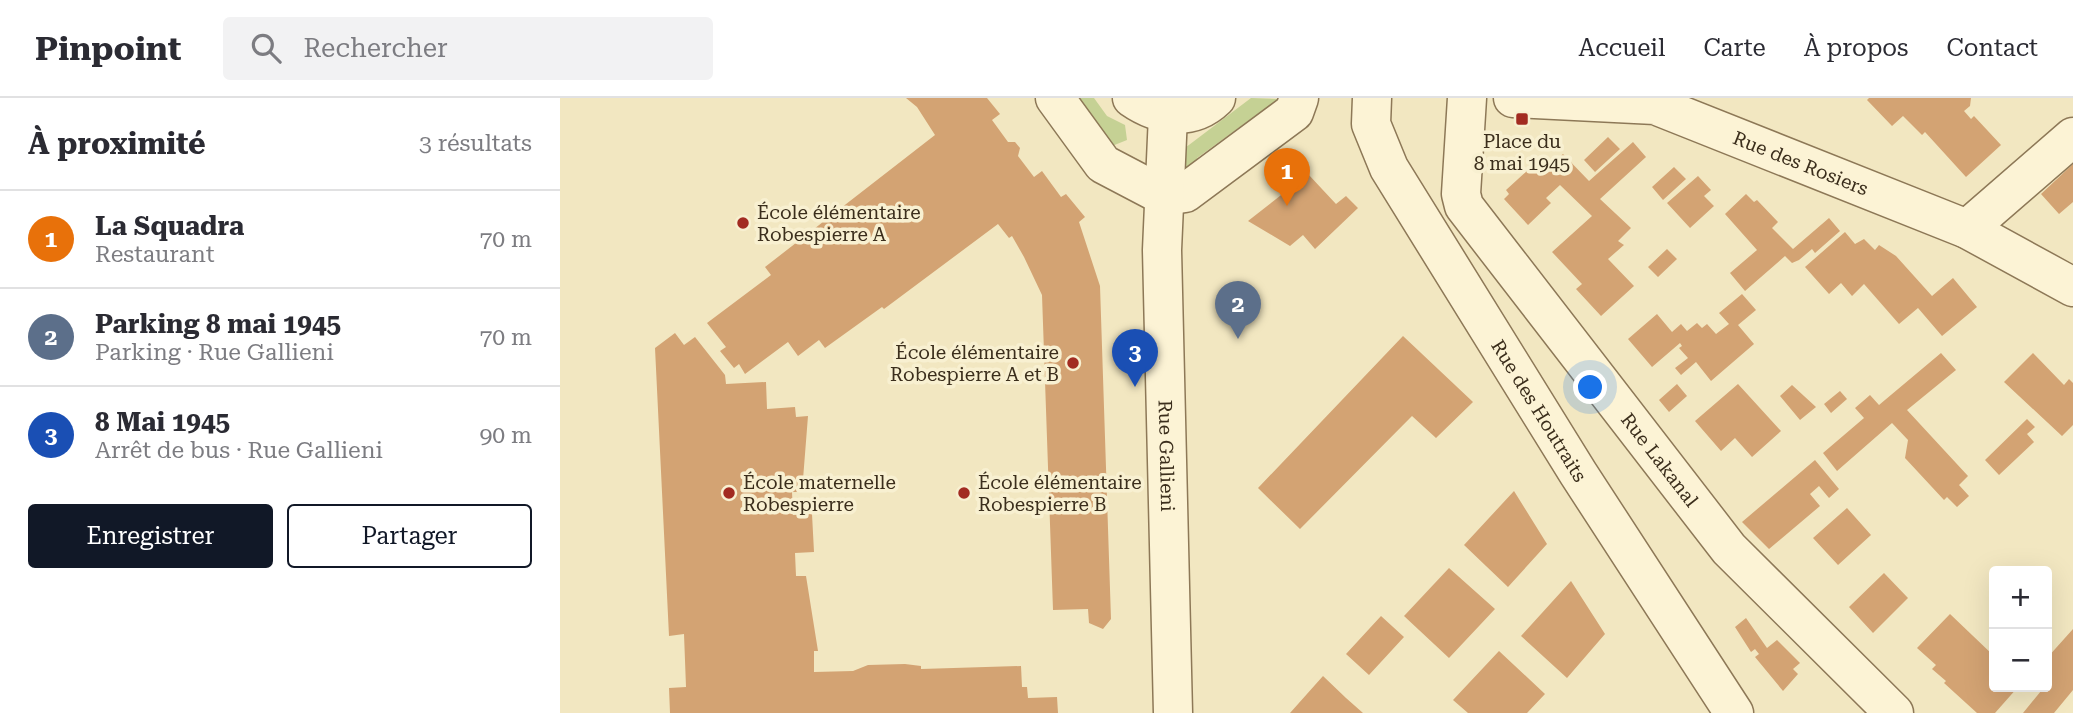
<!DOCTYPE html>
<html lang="fr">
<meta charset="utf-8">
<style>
:root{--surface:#fff;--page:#f2f2f3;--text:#2b2b33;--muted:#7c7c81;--line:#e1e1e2;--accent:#111827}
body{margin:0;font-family:"Roboto Serif",serif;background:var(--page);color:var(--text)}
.controls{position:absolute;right:21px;bottom:21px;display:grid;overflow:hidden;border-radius:7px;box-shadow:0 7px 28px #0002}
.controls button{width:63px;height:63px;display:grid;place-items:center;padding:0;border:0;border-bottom:2px solid var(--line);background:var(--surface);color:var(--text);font:35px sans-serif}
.you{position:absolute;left:1031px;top:290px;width:24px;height:24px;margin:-18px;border:5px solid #fff;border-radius:50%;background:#1a73e8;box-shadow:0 0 0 10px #1a73e833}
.badge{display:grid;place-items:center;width:46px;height:46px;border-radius:50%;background:var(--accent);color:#fff;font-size:23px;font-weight:700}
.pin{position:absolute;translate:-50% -58px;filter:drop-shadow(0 2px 4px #0008)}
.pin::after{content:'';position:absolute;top:37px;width:24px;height:21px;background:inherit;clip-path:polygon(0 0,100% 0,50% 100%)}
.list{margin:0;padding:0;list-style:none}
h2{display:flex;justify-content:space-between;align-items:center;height:91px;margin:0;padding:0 28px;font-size:30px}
h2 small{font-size:23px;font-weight:400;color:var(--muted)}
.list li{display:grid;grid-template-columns:46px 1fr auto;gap:21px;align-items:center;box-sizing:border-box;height:98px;padding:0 28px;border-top:2px solid var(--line)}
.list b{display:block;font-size:26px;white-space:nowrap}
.list p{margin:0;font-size:23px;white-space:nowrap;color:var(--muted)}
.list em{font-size:23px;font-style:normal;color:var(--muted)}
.actions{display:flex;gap:14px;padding:21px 28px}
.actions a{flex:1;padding:16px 0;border:2px solid var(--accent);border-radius:7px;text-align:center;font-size:24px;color:var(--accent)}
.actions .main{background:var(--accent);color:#fff}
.icon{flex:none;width:38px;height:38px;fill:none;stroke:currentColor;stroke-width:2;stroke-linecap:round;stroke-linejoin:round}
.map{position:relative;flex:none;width:1513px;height:615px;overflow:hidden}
header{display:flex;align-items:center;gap:42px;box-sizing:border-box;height:98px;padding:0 35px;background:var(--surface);border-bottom:2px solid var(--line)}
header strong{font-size:33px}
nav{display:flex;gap:38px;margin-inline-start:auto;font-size:24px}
.search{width:490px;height:63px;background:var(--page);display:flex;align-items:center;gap:18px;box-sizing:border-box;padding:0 24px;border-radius:7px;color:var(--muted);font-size:26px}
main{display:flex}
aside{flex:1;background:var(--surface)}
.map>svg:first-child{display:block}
</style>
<header>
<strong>Pinpoint</strong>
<div class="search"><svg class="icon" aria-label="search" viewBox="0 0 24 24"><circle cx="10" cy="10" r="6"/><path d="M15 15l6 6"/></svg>Rechercher</div>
<nav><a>Accueil</a><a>Carte</a><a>À propos</a><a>Contact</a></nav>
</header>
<main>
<aside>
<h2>À proximité<small>3 résultats</small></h2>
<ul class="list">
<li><span class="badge" style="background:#e8710a">1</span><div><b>La Squadra</b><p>Restaurant</p></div><em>70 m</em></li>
<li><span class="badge" style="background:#5c6f8a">2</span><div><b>Parking 8 mai 1945</b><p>Parking · Rue Gallieni</p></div><em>70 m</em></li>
<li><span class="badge" style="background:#1a4fb4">3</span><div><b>8 Mai 1945</b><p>Arrêt de bus · Rue Gallieni</p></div><em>90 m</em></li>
</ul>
<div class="actions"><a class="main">Enregistrer</a><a>Partager</a></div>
</aside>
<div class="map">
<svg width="1513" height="615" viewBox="0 0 1513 615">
<rect width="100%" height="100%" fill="#f2e7c1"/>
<path fill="#c5d194" d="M518,0h16l13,18 18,9 2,15 -15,6z
M691,0l27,1 -4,7 -8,2 -69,50 4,7 -14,4 -10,-15z"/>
<path fill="#d3a373" d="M346,0h81l13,16 -8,6 16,22h7l5,6 -2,8 16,21 8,-6 19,26 5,-3 19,23 -6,5 21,64 11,333 -8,10 -14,-6 -1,-14 -35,1 -11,-315 -18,-38 -12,-21 -3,2 -11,-14 -114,85 -2,-2 -57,41 -6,-8 -21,16 -10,-14 -43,32 -6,-10 -5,4 -14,-17 6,-4 -19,-24 64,-48 -6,-8 170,-132 -18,-28z
M1309,0h102l-1,8 -6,5 7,8 3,-3 27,29 -35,32 -41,-45 -3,3 -19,-19 -11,10 -25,-26z
M1048,39l12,12 -25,23 -11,-12z
M1073,44l13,15 -46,42 31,29 -13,13 6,4 -16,14 26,27 -33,30 -25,-27 6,-5 -30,-32 40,-36 -32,-31 -14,13 5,5 -23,22 -24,-26 5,-5 -3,-4 34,-31 8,8 15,-13 26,27z
M1513,66v38l-14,12 -18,-20z
M1114,69l12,12 -23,21 -11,-13z
M748,76l28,30 10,-8 12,12 -43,41 -12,-14 -13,11 -42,-25z
M1138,78l13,14 -7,6 10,10 -24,22 -23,-25z
M1186,96l8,8 3,-2 21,22 -6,6 21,21 36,-31 11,13 -25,22 -3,-4 -13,11 -7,3 -7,-7 -40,35 -15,-18 27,-23 -32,-36z
M1285,134l10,12 9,-5 11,11 4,-5 17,11 36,40 21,-18 24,29 -35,29 -24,-28 -19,16 -35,-40 -12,12 -11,-13 -12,11 -24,-27z
M1107,151l10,10 -19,18 -10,-10z
M1182,196l14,16 -18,15 16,19 -43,37 -15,-19 -15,13 -6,-7 13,-10 -9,-10 3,-2 -2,-3 -28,24 -24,-28 29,-25 15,18 9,-8 6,7 10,-8 5,5 5,-4 9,10 13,-10 -10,-11z
M115,235l9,12 11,-8 30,38 1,9 40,-2 1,27 28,-2 1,10 12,-1 -6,76h-10l1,23 19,-1 2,38 -19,1 1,23h10l12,75h-4v21l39,-1 15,-6 37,-1 16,2v3l100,-3 1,21h5l1,11 29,-1 1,16h-388l-1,-25 17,-1 -2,-53 -15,2 -14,-288z
M843,238l70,66 -37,36 -24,-22 -112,113 -42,-41z
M1381,255l15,17 -49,40 61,66 -9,9 10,11 -12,11 -10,-10 -3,3 -39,-42 3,-18 -16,-17 -55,48 -14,-18 41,-35 -9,-10 15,-13 9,10z
M1473,255l31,32 5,-6 4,4v42l-11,11 -58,-54z
M1117,286l10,12 -18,16 -10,-12z
M1178,286l43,47 -29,26 -17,-19 -14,13 -26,-30z
M1232,287l24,22 -16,13 -20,-24z
M1280,293l7,8 -16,14 -7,-9z
M1467,321l8,8 -8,7 7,8 -35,33 -14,-15z
M1255,362l24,29 -10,9 -10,-12 -9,8 10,12 -51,43 -27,-27z
M954,393l33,53 -39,43 -44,-42z
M1287,410l24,27 -33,30 -25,-27z
M889,470l46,41 -46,49 -45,-42z
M1324,475l24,25 -35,35 -24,-26z
M1011,483l34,53 -38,44 -46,-42z
M1390,516l44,42v31h24l-23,26h-18l-33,-30 2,-2 -14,-12 4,-4 -19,-17z
M821,518l23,21 -35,38 -23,-21z
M1186,520l21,30 10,-8 23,23 -7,6 5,5 -15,17 -28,-34 4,-3 -4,-5 -4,3 -16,-25z
M1513,531v61l-19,23h-31l27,-33 -3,-2v-20z
M939,553l46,43 -18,19h-59l-15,-13z
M763,578l23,22 17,15h-73z"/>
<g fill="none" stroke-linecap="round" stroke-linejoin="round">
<defs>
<g id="minor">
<path d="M495,0l48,66 61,32 21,-3 109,-81 5,-14"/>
<path d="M572,0c26,18 59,24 84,0"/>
<path id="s1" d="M812,0l-1,26 18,44 189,305 156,240"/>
<path id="s2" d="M907,0l-6,96 3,12 265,343 165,164"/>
<path id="s3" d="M953,0l142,7 312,124 106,58"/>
<path id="s4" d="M608,17l-6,135 11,463"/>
<path d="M1407,131l106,-92"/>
</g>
</defs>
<use href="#minor" stroke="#8d7857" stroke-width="41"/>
<use href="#minor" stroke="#fcf3d5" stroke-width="38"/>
</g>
<g fill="#a22b21" stroke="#f8f0d1" stroke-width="2.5">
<rect x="955" y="14" width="14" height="14" rx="3.5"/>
<circle cx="183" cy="125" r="7"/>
<circle cx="513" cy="265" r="7"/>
<circle cx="169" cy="395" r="7"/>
<circle cx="404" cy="395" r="7"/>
</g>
<g text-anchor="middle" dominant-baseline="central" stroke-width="7" stroke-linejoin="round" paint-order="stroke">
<g font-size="19" fill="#3b2e1c" stroke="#f8f0d1" text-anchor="start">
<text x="962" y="43" text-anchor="middle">Place du<tspan x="962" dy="22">8 mai 1945</tspan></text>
<text x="197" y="114">École élémentaire<tspan x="197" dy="22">Robespierre A</tspan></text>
<text x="499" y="254" text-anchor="end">École élémentaire<tspan x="499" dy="22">Robespierre A et B</tspan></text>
<text x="183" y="384">École maternelle<tspan x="183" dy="22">Robespierre</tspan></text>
<text x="418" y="384">École élémentaire<tspan x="418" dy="22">Robespierre B</tspan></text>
</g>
<g font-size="19" fill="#3b2e1c" stroke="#f8f0d1">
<text stroke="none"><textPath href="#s3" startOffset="299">Rue des Rosiers</textPath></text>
<text stroke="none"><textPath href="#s1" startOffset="359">Rue des Houtraits</textPath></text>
<text stroke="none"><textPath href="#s4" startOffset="341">Rue Gallieni</textPath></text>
<text stroke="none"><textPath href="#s2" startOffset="429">Rue Lakanal</textPath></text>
</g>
</g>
</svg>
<div class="controls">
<button>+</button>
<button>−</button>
</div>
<div class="you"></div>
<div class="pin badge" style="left:727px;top:108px;background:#e8710a">1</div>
<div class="pin badge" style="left:678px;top:241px;background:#5c6f8a">2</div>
<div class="pin badge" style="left:575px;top:289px;background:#1a4fb4">3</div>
</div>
</main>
